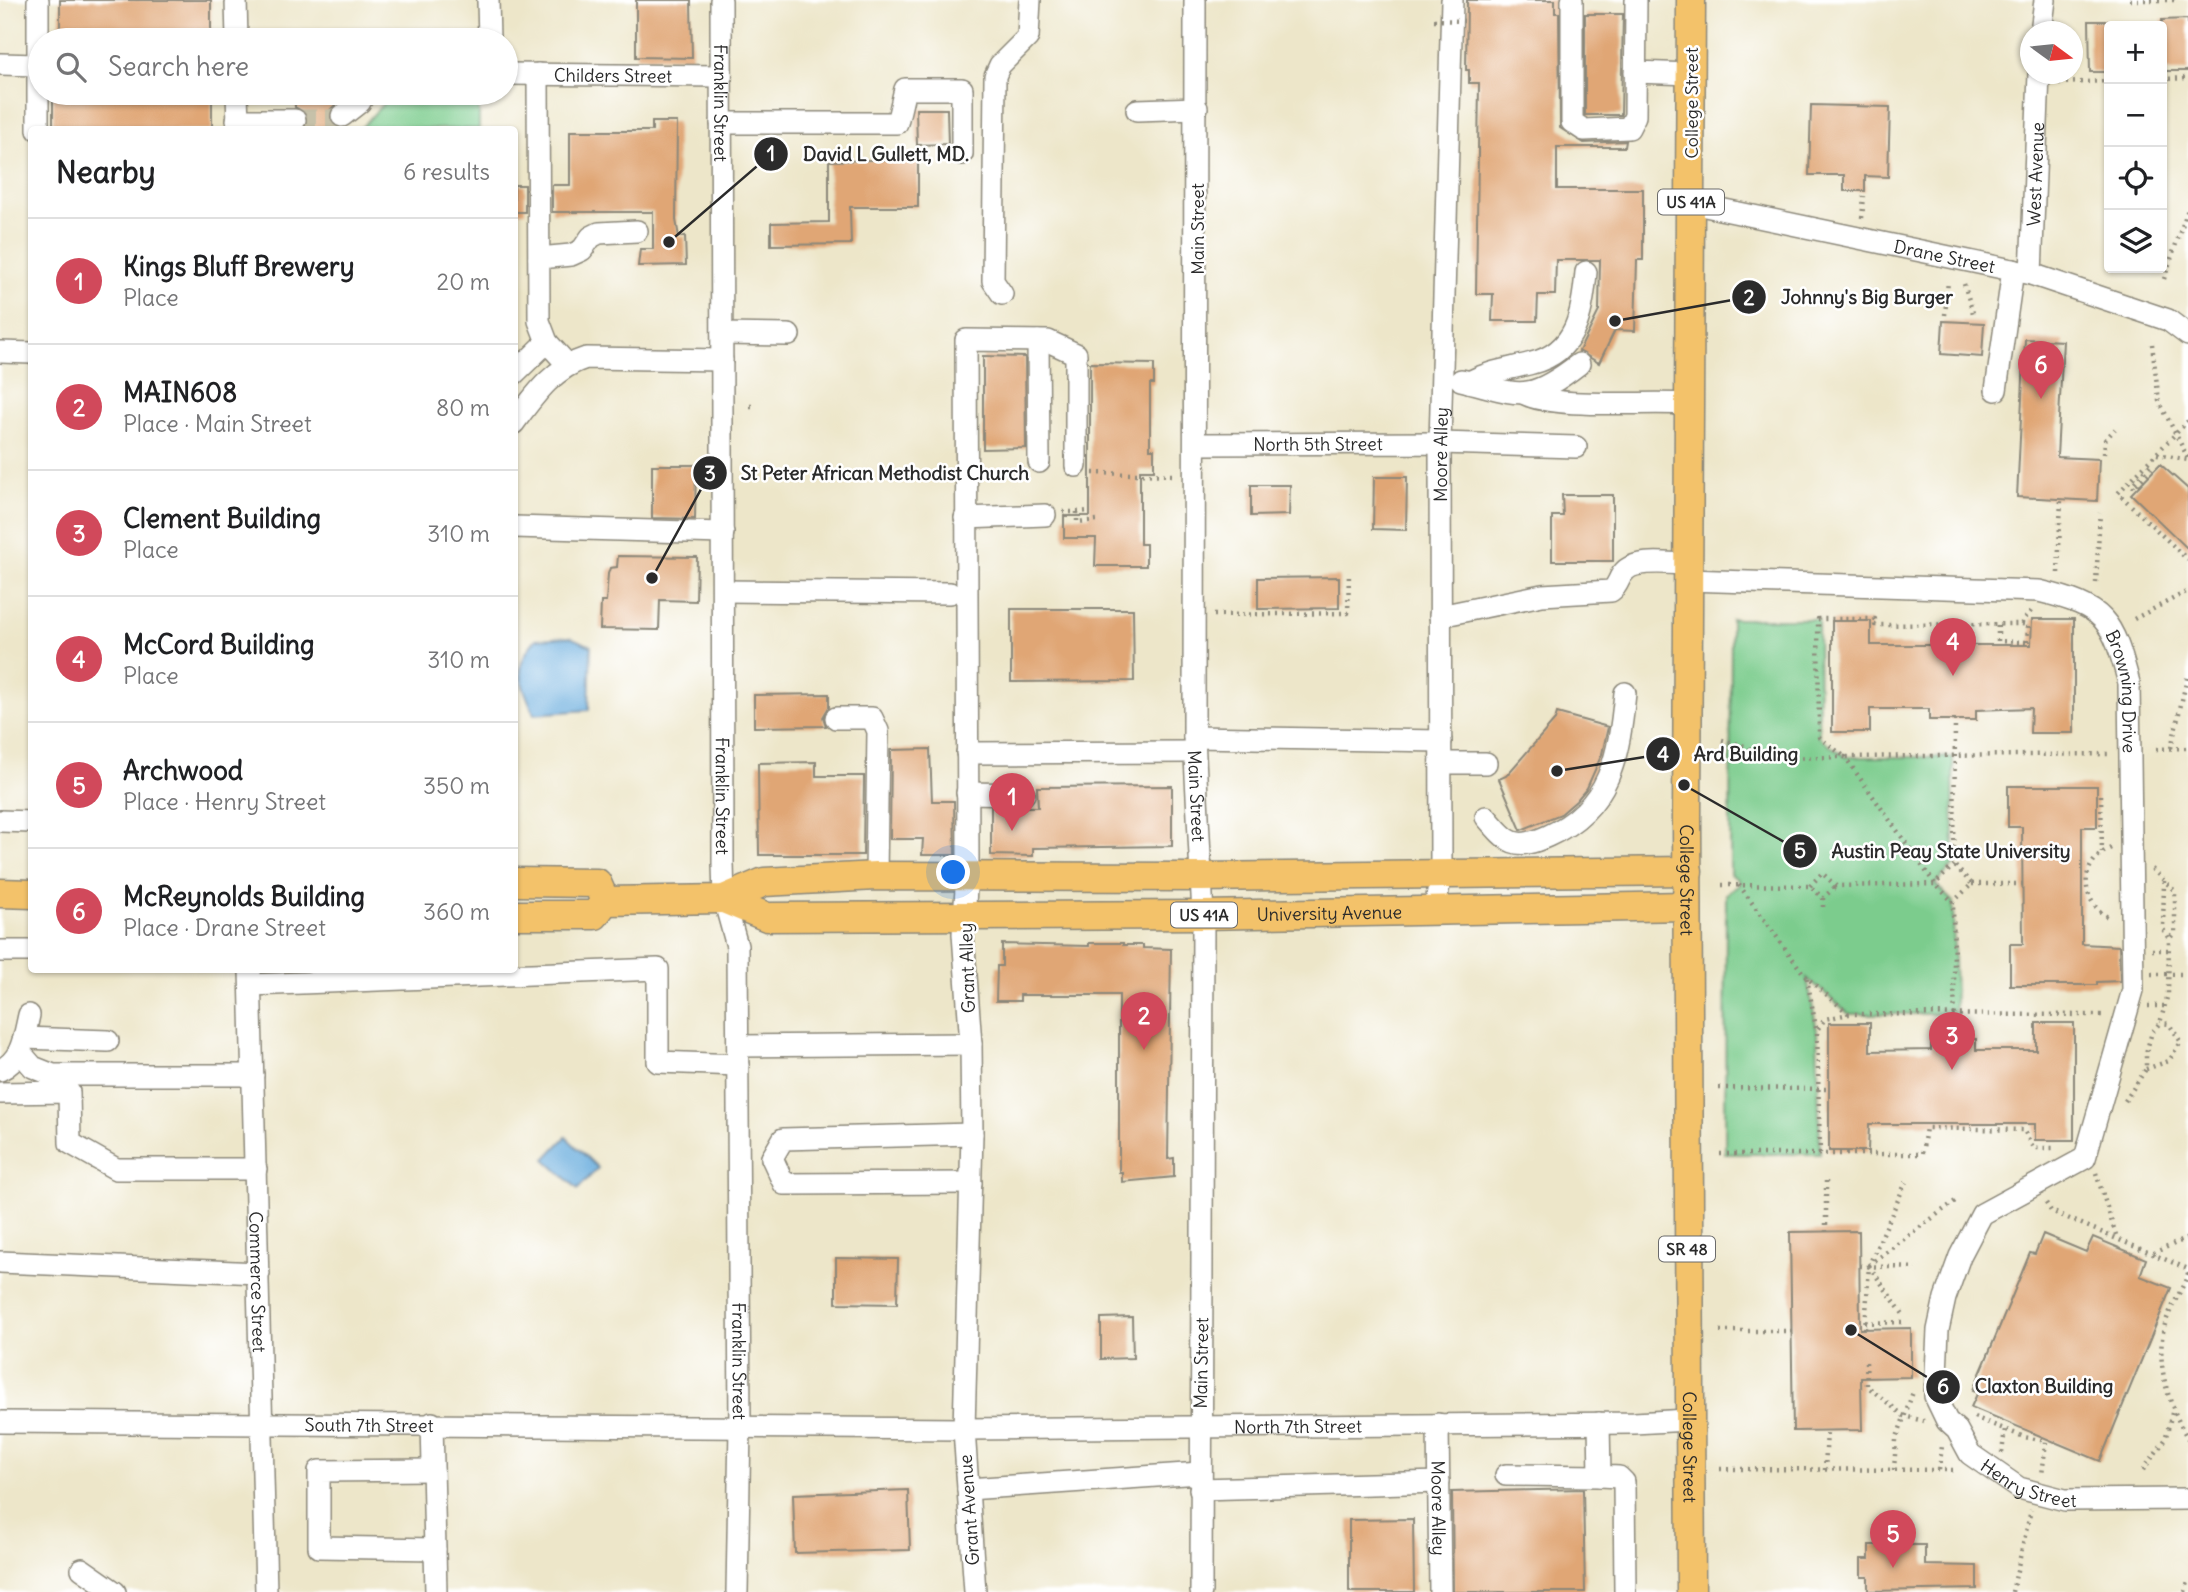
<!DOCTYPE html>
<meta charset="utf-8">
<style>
:root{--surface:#fff;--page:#f2f2f2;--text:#202124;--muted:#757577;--line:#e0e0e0;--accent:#d1495b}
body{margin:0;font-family:Delius,sans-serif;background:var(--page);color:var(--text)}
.controls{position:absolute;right:21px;top:21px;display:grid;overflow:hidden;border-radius:7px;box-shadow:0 2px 5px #0004}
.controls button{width:63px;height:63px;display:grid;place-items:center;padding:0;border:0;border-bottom:2px solid var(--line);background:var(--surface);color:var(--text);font:35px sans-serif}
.compass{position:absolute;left:2020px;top:21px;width:63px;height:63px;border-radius:50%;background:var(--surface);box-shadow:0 2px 5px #0004;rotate:105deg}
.you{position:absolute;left:954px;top:873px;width:24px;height:24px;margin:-18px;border:5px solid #fff;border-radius:50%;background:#1a73e8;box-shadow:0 0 0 10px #1a73e833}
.badge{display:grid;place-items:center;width:46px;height:46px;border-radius:50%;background:var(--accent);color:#fff;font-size:23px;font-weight:700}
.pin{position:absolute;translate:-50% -58px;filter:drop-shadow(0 2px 4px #0008)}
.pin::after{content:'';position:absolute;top:37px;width:24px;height:21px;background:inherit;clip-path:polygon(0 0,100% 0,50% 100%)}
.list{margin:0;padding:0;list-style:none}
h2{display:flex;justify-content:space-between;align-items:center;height:91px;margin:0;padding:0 28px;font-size:30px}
h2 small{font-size:23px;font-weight:400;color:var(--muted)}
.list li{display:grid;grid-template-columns:46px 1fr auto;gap:21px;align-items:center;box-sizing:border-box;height:126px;padding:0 28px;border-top:2px solid var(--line)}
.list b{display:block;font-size:26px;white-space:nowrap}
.list p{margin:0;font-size:23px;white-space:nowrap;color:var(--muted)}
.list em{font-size:23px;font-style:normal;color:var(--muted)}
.icon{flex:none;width:38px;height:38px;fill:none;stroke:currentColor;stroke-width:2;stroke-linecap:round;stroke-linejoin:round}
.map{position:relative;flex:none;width:2188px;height:1592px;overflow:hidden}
.search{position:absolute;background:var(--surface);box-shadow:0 2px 5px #0004;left:28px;top:28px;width:490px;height:77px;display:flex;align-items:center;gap:18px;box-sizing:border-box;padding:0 24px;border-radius:38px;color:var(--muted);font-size:26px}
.panel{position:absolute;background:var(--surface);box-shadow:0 2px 5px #0004;left:28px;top:126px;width:490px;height:847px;border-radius:7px}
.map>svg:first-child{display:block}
</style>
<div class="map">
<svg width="2188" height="1592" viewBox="0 0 2188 1592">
<rect width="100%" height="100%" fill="#fff"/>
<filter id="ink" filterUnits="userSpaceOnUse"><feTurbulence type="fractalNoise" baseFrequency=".0143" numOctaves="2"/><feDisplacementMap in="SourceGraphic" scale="14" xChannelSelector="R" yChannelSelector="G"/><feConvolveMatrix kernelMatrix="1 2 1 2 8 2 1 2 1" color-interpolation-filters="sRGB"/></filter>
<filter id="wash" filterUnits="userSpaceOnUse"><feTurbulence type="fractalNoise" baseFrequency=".00686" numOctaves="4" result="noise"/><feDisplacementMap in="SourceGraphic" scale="28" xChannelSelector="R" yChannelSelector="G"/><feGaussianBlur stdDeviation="1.57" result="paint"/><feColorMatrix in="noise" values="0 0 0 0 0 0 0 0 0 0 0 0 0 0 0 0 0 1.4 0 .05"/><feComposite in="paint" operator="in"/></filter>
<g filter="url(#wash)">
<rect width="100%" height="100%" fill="#ede6c9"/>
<path fill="#7ccc8d" stroke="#547c5c" stroke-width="2" d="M479,93v36h-119l32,-35z
M1731,619h87l1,118 27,20h107l1,108 -19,19 18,18 2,112h-106l-42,-36 10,52 3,124h-95l1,-260 13,-9v-5l-9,-6z"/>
<path fill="#67acdd" stroke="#496c84" stroke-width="2" d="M570,637l21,9 -2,64 -55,4c-13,-33 -23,-45 2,-75z
M566,1137l32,31 -20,21 -33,-30z"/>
<g id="blocks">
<path fill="#e0a674" d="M60,0h151v40h-151z
M636,0h55l1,58 -56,-1z
M1467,0h88v13h4l1,115 24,15 42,-2 -1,6h-68v42h86v71h-6l-2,71 -20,-1 -16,33 -20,-12 20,-40 1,-51h-44l-1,35h-17l-1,26h-45l1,-27h-17l3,-211h-10v-13h-3z
M1585,14h38l-2,101h-36z
M2188,19v52h-26v-51z
M2089,21h20v51h-19z
M53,93h159v37h-159z
M295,98h47l-12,12 -1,7 3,8 10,5h-38l4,-9 -1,-7 -12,-7z
M1811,105l79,2 -2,70 -23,-1v15h-21v-16h-35z
M916,109h31l1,35 -31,1z
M652,122h25l-1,98 3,17 6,-1 1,29 -48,1 2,-17h13v-37h-101v-27h18v-54h82z
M918,159v48h-68l1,37 -80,1v-22l58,-1v-61z
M514,185h11v27h-11z
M1943,321l41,2 -2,34 -41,-3z
M2025,339l38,2 -6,116 42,2 -2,42 -80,-4z
M983,356l42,1 1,91 -43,1z
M1090,363l64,1v20h-4v65h4v21h-14v74h6v22h-51l1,-28h-32v-22h26z
M2160,464l28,25v60l-57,-55z
M652,465h44l-1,54 -43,-1z
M1374,477h33l-1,53 -33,-1z
M1251,485h39l-1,30 -38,1z
M1562,495h51v66h-61v-45h11z
M618,556l79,1 -1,44 -36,-1 -1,30 -59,-1 1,-27h5l2,-28 2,-6 7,-1z
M1339,577v31l-81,1v-31z
M1011,609h122l1,72 -123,1z
M2032,619h42v114h-44l1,-25 -55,2v10h-47v-11h-59v23h-38v-111h39v24h160z
M829,694v13l-6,10 3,9 -72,1v-32z
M1557,713l51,14 -6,27 -15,34 -11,13 -15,13 -40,16 -22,-51 7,-3 49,-56z
M930,749l2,52h22l1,54h-33l1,-16h-33l1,-89z
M816,762v14h48l-1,79h-104l-1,-92z
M1172,786v60l-139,2v8l-42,-1v-48h47l-1,-20z
M2008,786h89v41h-15v117l37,2 1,35 -23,1v3h-87v-41h13l-1,-117h-14z
M1089,943h34v2h20v3l28,1 -3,210 6,-1v19l-52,5v-10h-3v-177h-99v6h-24l1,-35h5v-22l87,2z
M1829,1023h41v28l61,-1v-11h45v11h60v-27h38v117h-39v-16h-166l-1,27h-39z
M1859,1231l1,98 51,-1v49l-50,1 1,52 -69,1 -3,-199z
M2043,1234l43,18 7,-15 53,22 -6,17 31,12 -71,173 -129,-54 7,-15 -5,-2 12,-28 45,-109 5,1z
M836,1258l62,1 -1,45 -61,-1z
M1132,1317l1,41 -32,1v-41z
M1583,1489l2,103h-132l-1,-100z
M908,1490l2,60 -115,3 -2,-59z
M1413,1519l1,73h-65v-72z
M1869,1545h56v20l52,1v23l-109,2v-14h-7v-18h8z"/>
</g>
</g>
<g filter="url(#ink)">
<use href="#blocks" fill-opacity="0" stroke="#8c887a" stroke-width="2"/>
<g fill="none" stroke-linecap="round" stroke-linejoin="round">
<path stroke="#c6c1a9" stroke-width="21" stroke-dasharray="21 10" stroke-linecap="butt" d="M295,120h35l12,-4"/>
<defs>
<g id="minor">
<path d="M38,0v130"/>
<path d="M236,0l1,40"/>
<path d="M488,0l1,40"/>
<path id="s1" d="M721,0l2,863 1,36 13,47 3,481 -3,165"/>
<path id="s2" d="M1195,0l-1,737 9,178 -2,677"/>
<path d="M1572,0v122l12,8 45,-2 6,-12 1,-116"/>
<path d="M2041,32l4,-32"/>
<path d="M0,64l38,1"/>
<path d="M1635,72l56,2"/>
<path id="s3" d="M506,74l215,2"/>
<path d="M538,74l1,247 8,21 20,22"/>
<path d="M237,93l1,31"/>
<path d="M1137,110l60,-2"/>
<path d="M342,116l18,-14 5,-9"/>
<path d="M237,120h58"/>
<path d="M721,123h176l8,-34h57v65"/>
<path id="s4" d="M1691,203l340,71 137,46 20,15"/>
<path d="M539,258l32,-3 11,-5 9,-13 8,-4 38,-2"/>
<path id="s5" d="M2031,274l8,-200"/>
<path d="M1002,294l-9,-13 2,-205 5,-11 28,-28 2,-37"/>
<path d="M722,334l67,1"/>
<path d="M1038,341l1,121"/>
<path d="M0,352l32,1"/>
<path d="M514,374l33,-32"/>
<path d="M1461,380c58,14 65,25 118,-16"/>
<path d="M1469,382c21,-11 41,-13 63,-19 45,-11 51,-52 54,-91"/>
<path d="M1996,390l17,-120"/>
<path d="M1525,394c29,15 124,7 164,10"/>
<path d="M514,423c20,-27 39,-55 72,-65l136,2"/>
<path id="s6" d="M1196,444l244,-1 136,4"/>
<path d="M965,518l80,-3"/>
<path d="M514,527l209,6"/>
<path id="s7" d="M1687,580l352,11c67,16 73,28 90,92l4,307 -48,168 -103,56 -22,42 -15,42 -7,32 -3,66 12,25 10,9 13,24 49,34 46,12 123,-1"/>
<path d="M723,591l227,2"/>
<path d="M1440,616l102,-21 69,-4c8,-6 7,-13 13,-19 11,-14 47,-8 63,-8"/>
<path d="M836,718h36l6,13 -2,145"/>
<path d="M1194,737l247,4"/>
<path d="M967,753l227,-1"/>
<path d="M1441,763h45"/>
<path d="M967,793l57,1"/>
<path d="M1486,817c22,26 29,34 62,19 63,-28 71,-81 77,-143"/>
<path d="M0,821l32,1"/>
<path id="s8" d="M1435,909l6,-36 -1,-430 12,-443"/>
<path d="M0,951h32"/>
<path id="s9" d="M250,970l16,622"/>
<path d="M251,985l407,-16v93l80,3"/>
<path d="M24,1038l84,3"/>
<path d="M738,1046l233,-2"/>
<path d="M20,1052l13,15 20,8h200"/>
<path d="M0,1070c22,-10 24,-33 29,-55"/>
<path d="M0,1093l69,-1 1,51 46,26h140"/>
<path d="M772,1158l12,26 187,-1"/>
<path d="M772,1158l11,-19 189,-5"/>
<path d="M0,1262l259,11"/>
<path id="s10" d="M0,1422l964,7 670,-6 54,-3"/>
<path d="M432,1423l4,169"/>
<path d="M1599,1423l1,53 19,1 5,5 1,110"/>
<path id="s11" d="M1438,1424l2,168"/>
<path d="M433,1470l-114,1v76l116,2"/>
<path d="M1506,1475l94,1"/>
<path d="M968,1489l232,-16"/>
<path d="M1200,1489l239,-7"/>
<path d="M82,1569l33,23"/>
<path d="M975,1592l-11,-163 8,-295 -1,-90 -8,-110 5,-75 -2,-519 82,1 28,13v112"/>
</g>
<g id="major">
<path id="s12" d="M1691,0l-4,820 4,772"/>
<path d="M514,882l83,1 8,18"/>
<path d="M0,893l32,1"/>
<path id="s13" d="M724,899l43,18 436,-2 484,-9"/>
<path d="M605,901l119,-2 40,-17 112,-6 324,1 488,-6"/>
<path d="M514,915h81l10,-14"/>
</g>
</defs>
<use href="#minor" stroke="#8c887a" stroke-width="24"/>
<use href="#major" stroke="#8c887a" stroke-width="31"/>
<path stroke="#8c887a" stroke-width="4.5" stroke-dasharray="2 5" stroke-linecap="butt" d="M2130,0h45
M2162,79l26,-1
M2059,83l50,-2
M1862,218l2,-22
M2164,279l24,-70
M1964,284l9,29
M1945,315l3,-34
M2152,344l7,57 29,57
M750,406h6
M2188,421l-70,72 70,67
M2104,454l1,-14 10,-11
M2157,454l31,6
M2150,465l-18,20 3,3 18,-19
M1093,473l82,2
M1063,512h14v10l20,-2
M1077,512l14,-1
M2058,573l3,-74
M2096,583l4,-70
M2031,611l-10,13 -146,1v-6h-57l1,118 26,20 265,-3
M1214,615l134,-2 1,-39
M2134,619l54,-28
M2022,624l6,1 -1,20
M1998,625v16l29,1
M1955,720l-1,145 18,19 -19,18 2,137
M1722,740l23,6 20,12 80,-1 90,127 18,18
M2171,748l17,-74
M2156,749l32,-1
M2101,795l1,58
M2111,848c-34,15 -31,55 0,71
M2152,869l23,22v41l-6,7
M1972,884h50
M1722,885l88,1 13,12 13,-12
M1739,885l67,92 43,37
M1810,886l12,-13 14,13 99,-2 19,-19
M1823,898v10
M2152,950h17
M2151,974h30
M1807,978l9,50
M2148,1006h17
M2146,1069l23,-8 12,-19 -12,-18 -9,-1
M1719,1088l110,1
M2125,1101l21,-32v-16l6,-21 8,-9 8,-29 1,-55 -6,-10 1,-48
M1720,1154h202l4,-26 98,2 9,18h24
M1820,1154l-3,-124 8,-11 24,-5 255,1
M2096,1173l21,65
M2046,1203l5,8 137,58
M1826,1232v-51
M2153,1253l35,-15
M1869,1265l89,-66
M1860,1266l56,2
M1869,1266l34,48
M2188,1273c-6,19 -19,35 -24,55 -9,37 6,80 24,111
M1865,1323l37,-1
M1865,1329l4,-64 37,-83
M1720,1331h71
M1866,1362l1,24 37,30 20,5
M1974,1417l50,20 22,4 -4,34
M2002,1453l3,-24
M1720,1469l237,1
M1825,1470l2,-40
M1894,1470l2,-30 17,-48
M1939,1470l3,-24
M2143,1470l22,-30 7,-27
M2012,1592l19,-82
M2185,1592l3,-10"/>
<use href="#minor" stroke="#fff" stroke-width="21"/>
<use href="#major" stroke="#f3c26a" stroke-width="28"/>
<path stroke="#8c887a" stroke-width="4.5" stroke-dasharray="2 5" stroke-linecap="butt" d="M1434,20l33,1"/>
</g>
</g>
<g text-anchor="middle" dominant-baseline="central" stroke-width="5" stroke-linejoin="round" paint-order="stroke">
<g fill="#fff" stroke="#6b6b6b" stroke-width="2">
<rect x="1658" y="189.5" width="66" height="25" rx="5"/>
<rect x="1171" y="902.5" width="66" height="25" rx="5"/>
<rect x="1659" y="1236.5" width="56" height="25" rx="5"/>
</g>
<g font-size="16" font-weight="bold" fill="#2b2b2b">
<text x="1691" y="202">US 41A</text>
<text x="1204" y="915">US 41A</text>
<text x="1687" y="1249">SR 48</text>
</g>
<g font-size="18" fill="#2b2b2b" stroke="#fff">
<text stroke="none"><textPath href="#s3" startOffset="107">Childers Street</textPath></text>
<text transform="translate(1691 103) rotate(-90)">College Street</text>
<text stroke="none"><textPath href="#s1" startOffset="103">Franklin Street</textPath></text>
<text stroke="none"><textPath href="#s5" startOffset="100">West Avenue</textPath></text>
<text transform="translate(1197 229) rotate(-90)">Main Street</text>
<text stroke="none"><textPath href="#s4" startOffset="259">Drane Street</textPath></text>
<text stroke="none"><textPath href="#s6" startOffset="122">North 5th Street</textPath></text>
<text stroke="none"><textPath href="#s8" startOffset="455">Moore Alley</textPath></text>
<text stroke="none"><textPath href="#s7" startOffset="500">Browning Drive</textPath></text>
<text stroke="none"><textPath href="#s2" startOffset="796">Main Street</textPath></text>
<text stroke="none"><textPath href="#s1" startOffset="796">Franklin Street</textPath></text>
<text stroke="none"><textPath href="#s12" startOffset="880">College Street</textPath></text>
<text stroke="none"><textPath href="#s13" startOffset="609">University Avenue</textPath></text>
<text transform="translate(967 968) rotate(-92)">Grant Alley</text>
<text stroke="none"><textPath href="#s9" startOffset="312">Commerce Street</textPath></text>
<text stroke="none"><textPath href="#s1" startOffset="1363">Franklin Street</textPath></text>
<text transform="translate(1201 1363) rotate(-89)">Main Street</text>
<text stroke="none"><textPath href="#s10" startOffset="369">South 7th Street</textPath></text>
<text stroke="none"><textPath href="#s10" startOffset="1298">North 7th Street</textPath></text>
<text stroke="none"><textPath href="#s12" startOffset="1447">College Street</textPath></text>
<text stroke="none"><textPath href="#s7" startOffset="1418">Henry Street</textPath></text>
<text stroke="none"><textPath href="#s11" startOffset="84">Moore Alley</textPath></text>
<text transform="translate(969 1510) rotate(-94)">Grant Avenue</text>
</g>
</g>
<path fill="none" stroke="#2b2b2b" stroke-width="2.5" d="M669 242L771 154M1615 321L1749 297M652 578L710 473M1557 771L1663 754M1684 785L1800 851M1851 1330L1943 1387"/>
<g fill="#2b2b2b" stroke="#fff" stroke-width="2.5">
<circle cx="669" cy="242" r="7"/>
<circle cx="1615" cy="321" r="7"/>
<circle cx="652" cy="578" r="7"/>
<circle cx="1557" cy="771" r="7"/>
<circle cx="1684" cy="785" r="7"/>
<circle cx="1851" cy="1330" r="7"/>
<circle cx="771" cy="154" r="18"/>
<circle cx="1749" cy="297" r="18"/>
<circle cx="710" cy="473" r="18"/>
<circle cx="1663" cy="754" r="18"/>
<circle cx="1800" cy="851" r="18"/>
<circle cx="1943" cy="1387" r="18"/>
</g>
<g font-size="21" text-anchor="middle" font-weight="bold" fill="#fff">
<text x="771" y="161">1</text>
<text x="1749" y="305">2</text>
<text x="710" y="481">3</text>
<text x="1663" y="762">4</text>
<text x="1800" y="858">5</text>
<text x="1943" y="1394">6</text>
</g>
<g font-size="19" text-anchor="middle" font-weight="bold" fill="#2b2b2b" stroke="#fff" stroke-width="5" stroke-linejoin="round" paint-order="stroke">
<text x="886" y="161">David L Gullett, MD.</text>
<text x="1867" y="304">Johnny's Big Burger</text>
<text x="885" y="480">St Peter African Methodist Church</text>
<text x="1746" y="761">Ard Building</text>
<text x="1951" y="858">Austin Peay State University</text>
<text x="2044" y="1393">Claxton Building</text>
</g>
</svg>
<div class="controls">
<button>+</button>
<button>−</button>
<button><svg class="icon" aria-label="locate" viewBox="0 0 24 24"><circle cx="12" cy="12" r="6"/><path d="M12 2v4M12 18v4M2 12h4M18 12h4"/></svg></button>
<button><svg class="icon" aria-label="layers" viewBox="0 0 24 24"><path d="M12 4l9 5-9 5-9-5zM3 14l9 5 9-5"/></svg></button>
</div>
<svg class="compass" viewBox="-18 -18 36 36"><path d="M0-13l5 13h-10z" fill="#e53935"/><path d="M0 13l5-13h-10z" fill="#757577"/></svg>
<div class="you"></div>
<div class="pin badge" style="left:1012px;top:831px">1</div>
<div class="pin badge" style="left:1144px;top:1050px">2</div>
<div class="pin badge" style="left:1952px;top:1070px">3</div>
<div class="pin badge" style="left:1953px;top:676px">4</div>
<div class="pin badge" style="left:1893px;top:1568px">5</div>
<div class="pin badge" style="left:2041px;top:399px">6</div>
<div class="search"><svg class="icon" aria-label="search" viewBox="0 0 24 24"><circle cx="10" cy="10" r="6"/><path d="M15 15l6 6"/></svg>Search here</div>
<section class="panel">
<h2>Nearby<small>6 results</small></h2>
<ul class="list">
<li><span class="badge">1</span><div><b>Kings Bluff Brewery</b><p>Place</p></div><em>20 m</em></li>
<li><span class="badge">2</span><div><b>MAIN608</b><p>Place · Main Street</p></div><em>80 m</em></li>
<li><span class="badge">3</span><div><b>Clement Building</b><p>Place</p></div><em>310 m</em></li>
<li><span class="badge">4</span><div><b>McCord Building</b><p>Place</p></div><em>310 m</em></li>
<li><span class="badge">5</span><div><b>Archwood</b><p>Place · Henry Street</p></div><em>350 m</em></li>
<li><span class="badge">6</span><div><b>McReynolds Building</b><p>Place · Drane Street</p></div><em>360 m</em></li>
</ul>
</section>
</div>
